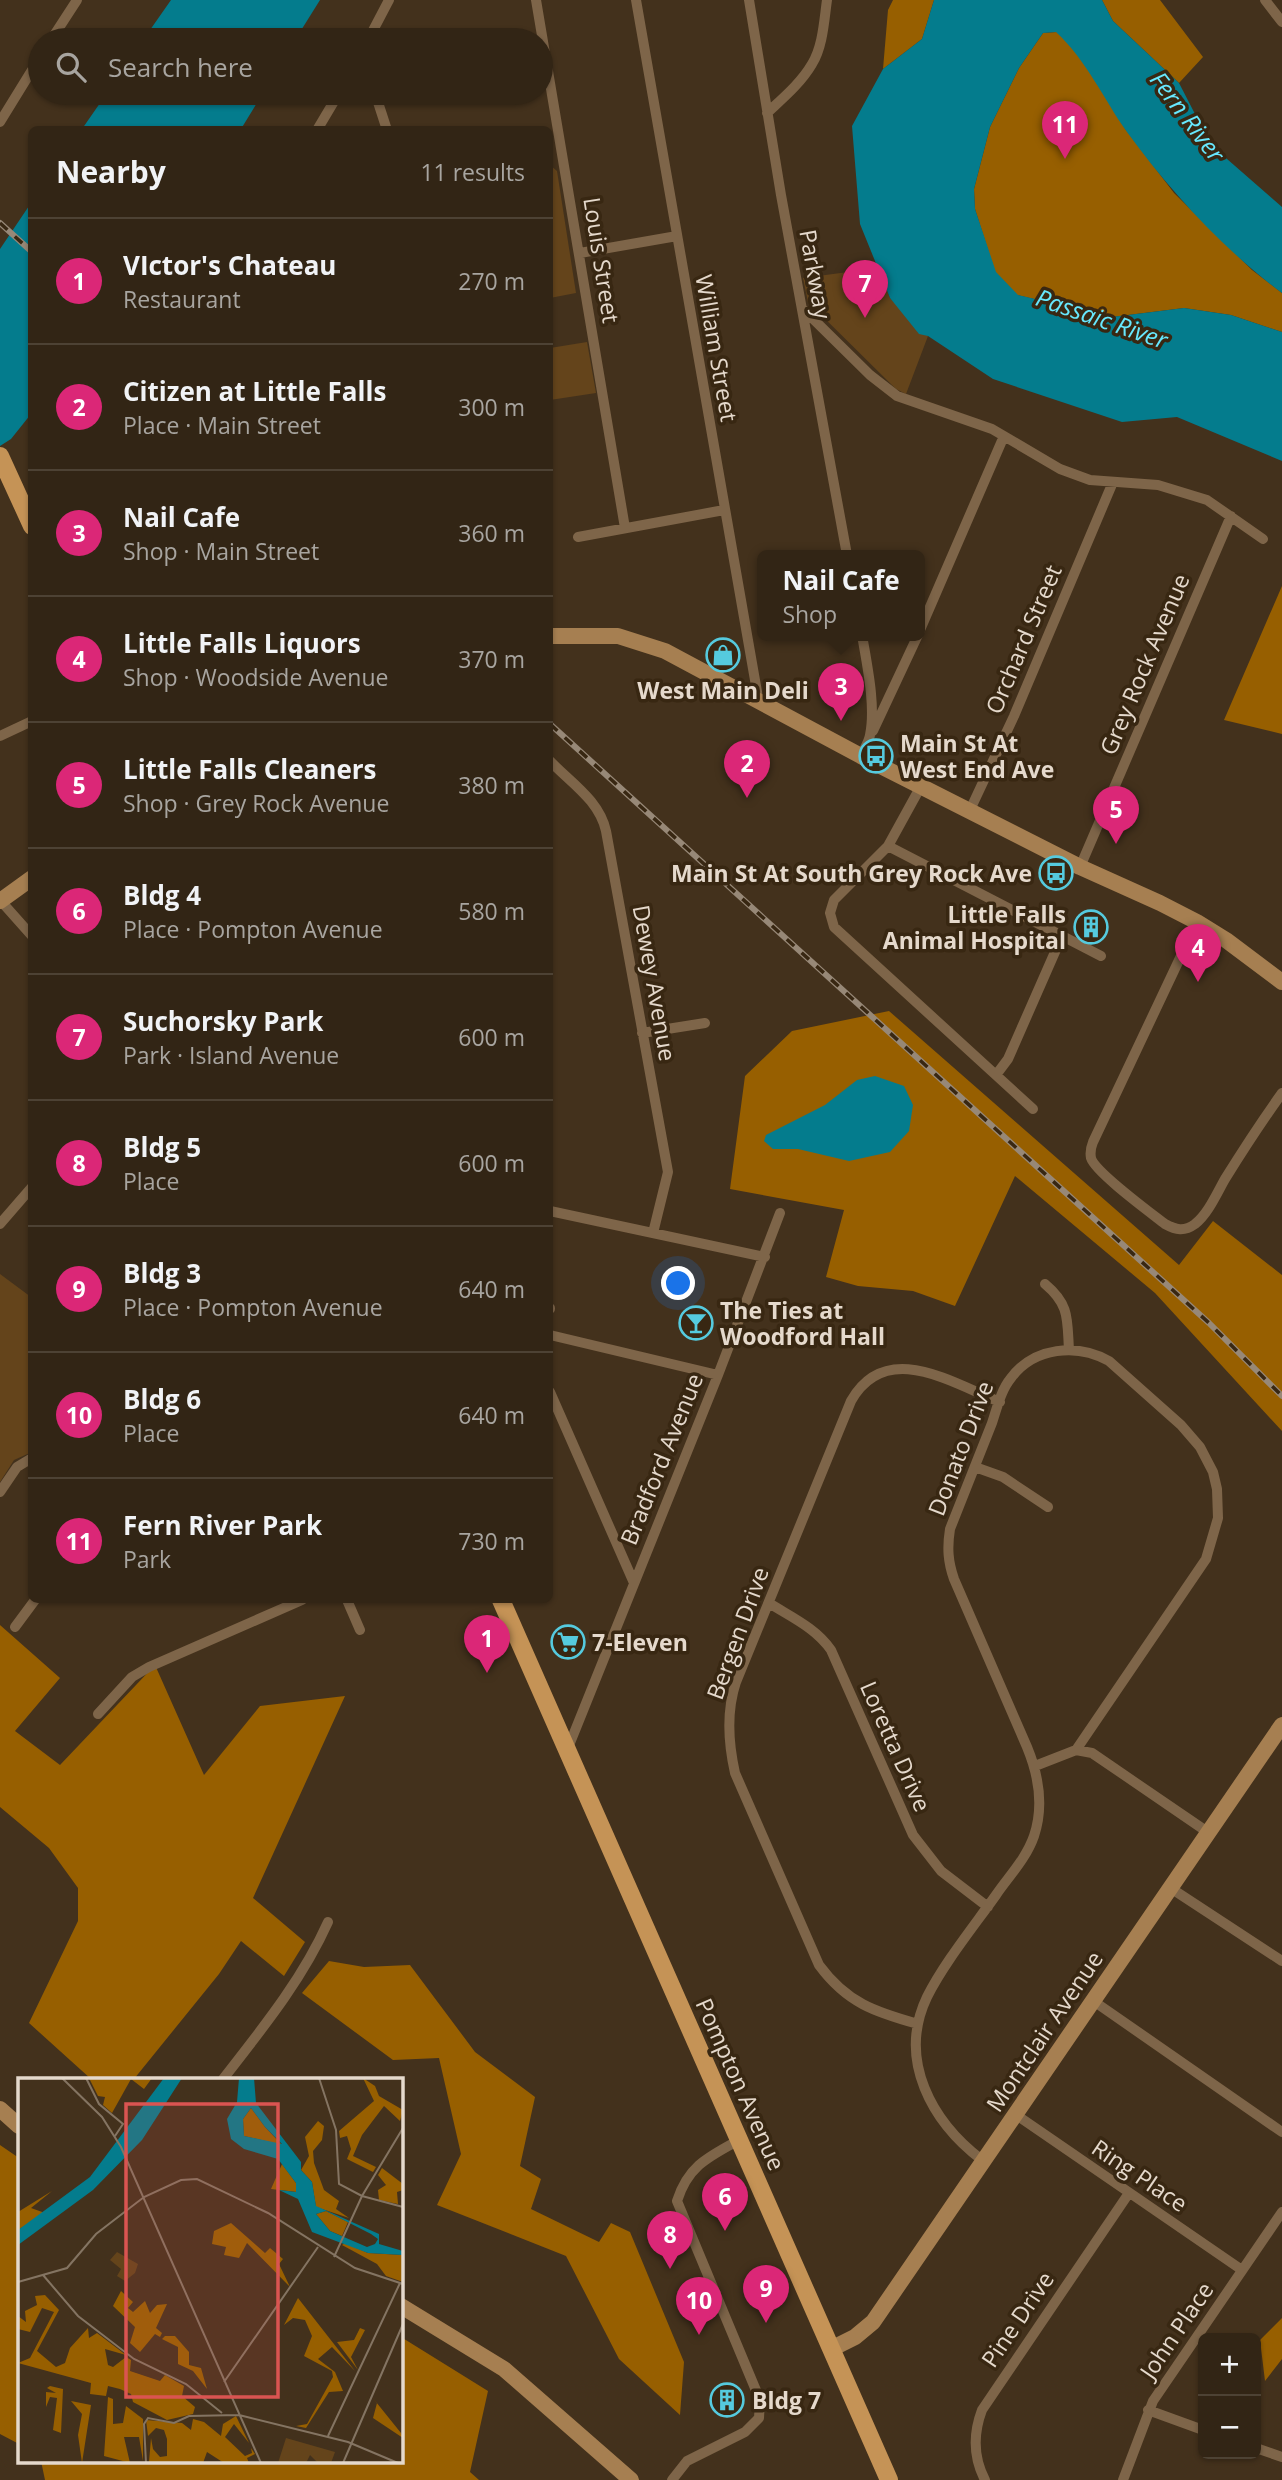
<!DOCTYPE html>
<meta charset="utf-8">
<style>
:root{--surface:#322515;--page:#3d3122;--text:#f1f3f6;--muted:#a8a5a0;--line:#4d4234;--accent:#db2777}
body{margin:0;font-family:"Open Sans",sans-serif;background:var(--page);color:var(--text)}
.controls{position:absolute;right:21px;bottom:21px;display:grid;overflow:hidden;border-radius:10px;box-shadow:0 2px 5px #0004}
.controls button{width:63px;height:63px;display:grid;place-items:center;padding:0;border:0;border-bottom:2px solid var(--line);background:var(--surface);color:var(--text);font:35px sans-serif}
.you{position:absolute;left:679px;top:1284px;width:24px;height:24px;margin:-18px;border:5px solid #fff;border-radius:50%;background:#1a73e8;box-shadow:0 0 0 10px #1a73e833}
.badge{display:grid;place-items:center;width:46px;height:46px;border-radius:50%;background:var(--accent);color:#fff;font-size:23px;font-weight:700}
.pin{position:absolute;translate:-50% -58px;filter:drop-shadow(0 2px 4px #0008)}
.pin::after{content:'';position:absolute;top:37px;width:24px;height:21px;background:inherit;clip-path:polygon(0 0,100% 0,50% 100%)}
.popup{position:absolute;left:757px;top:550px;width:168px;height:91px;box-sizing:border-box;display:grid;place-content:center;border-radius:10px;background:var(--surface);filter:drop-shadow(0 2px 5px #0005);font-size:23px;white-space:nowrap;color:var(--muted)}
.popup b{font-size:26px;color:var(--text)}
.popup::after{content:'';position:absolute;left:50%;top:100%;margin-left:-14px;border:14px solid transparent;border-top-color:var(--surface)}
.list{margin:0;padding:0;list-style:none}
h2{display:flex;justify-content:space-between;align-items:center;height:91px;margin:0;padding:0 28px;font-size:30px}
h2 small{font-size:23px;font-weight:400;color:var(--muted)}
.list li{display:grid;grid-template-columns:46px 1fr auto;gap:21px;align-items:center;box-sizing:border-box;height:126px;padding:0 28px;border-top:2px solid var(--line)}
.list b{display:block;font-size:26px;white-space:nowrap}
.list p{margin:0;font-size:23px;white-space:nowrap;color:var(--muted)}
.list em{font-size:23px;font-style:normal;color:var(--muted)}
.icon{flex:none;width:38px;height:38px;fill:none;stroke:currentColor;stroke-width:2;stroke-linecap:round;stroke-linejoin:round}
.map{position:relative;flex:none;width:1282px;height:2480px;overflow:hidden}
.search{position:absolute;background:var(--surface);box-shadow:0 2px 5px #0004;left:28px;top:28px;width:525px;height:77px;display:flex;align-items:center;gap:18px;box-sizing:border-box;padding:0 24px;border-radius:38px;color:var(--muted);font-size:26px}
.panel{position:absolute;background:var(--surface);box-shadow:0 2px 5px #0004;left:28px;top:126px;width:525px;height:1477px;border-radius:10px}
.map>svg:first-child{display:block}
</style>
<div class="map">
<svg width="1282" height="2480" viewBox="0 0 1282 2480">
<rect width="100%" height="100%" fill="#43311c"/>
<path fill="#64441b" d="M550,165l7,6 19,122 -26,5z
M878,268l12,30 38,38 -22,58 -10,-5 -88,-87 -5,-24z
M587,342l9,51 -46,7v-52z
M0,1274l31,23 1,155 -18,8 -14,22z"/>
<path fill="#975f00" d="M893,0h41l-12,39 -39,30 5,-59z
M1102,0h58l43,57 -24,26 -66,-62z
M1057,32l21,21 48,77 48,63 78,77 30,23v39l-51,-17 -47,-7 -72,9 -95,-22 -22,-23 -20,-63 -1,-20 16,-62 29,-59 24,-35z
M1282,586v148l-58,-14z
M889,1011l290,254 34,-44 69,54v156l-127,-138 -140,-117 -60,130 -42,-15 -55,-5 -32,-9 18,-67 -114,-21 15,-113 47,-45z
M0,1625l60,53 -45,53 45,34 95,-100 49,110 56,-69 85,-10 -92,202 52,44 -21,34 -43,-35 -22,33 -85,105h-43l-62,-56 49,-102v-33l-29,-40 -49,-41z
M329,1961l35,6 46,-2 65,87 60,45 -15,69 21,13 -10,30 68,33 12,-19 19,9 54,130 -4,53 -61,-56 -53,-103 -129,-51 24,-51 -22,-96 -46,2 -91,-67z
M0,2145l19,13 -2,60 2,226 -19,-10z
M1282,2318v41l-17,22 -5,-41z
M401,2337l87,54 -18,81 9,8h-434l-4,-19h360z"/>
<path fill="#047c8d" d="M171,0h149l-25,40h-152z
M934,0h168l11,21 66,62 32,62 71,62v86c-58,-43 -113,-103 -155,-161 -24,-34 -40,-71 -71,-100l-13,1 -24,35 -29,59 -16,62 1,20 21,63 22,23 94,22 72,-9 47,7 51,17v129l-105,-44 -55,5 -129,-43 -65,-43 -9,-2 -29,-36 -30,-74 -8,-98 31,-57 39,-30z
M107,93h156l-22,36h-159z
M31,203v211l-20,25 -11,7v-197z
M875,1076l29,10 9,19 -4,26 -19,21 -41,9 -51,-12h-25l-9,-8 2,-6 59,-30 32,-25z"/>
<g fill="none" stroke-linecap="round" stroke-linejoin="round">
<path stroke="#7e6549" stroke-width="10" d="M536,0l89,528
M636,0l123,703
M749,0l32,195 66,360
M1265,0l17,22
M51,40l26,-40
M368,40l21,-40
M375,93l12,37
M767,113c16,-15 34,-30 45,-49 11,-18 12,-43 15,-64
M0,122l40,-65
M317,130l22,-37
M580,253l97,-17
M802,308l68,67 27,21 95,33 68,40 30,11 68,5 49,15 56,39
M578,537l146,-27
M920,630l84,-194
M873,731l45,-96
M0,736l32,-15
M861,756c3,-7 8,-14 9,-21 6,-29 -3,-70 -8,-100
M550,761c21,22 49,39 56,70l62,341 -15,61
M921,786l-33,60 -54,54 -4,13 4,14 199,182
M970,810l44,-94 99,-234
M888,846l213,110
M1080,867l151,-351
M0,900l32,36
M1197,922l-104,220c-2,5 -3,11 -2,16 4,14 60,55 74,66 11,6 19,8 30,0 13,-10 22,-31 30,-45 18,-29 37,-58 57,-86
M642,1033l63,-10
M996,1075l12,-16 54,-123
M550,1211l215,46
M0,1224l32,-37
M1045,1284c25,21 22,35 24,66
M550,1308v1
M550,1335l168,40
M550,1392l84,191
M975,1467l28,10 45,30
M0,1492l17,-25 15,-9
M347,1600l13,30
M769,1603c22,14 47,25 62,47l82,185 28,36 47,36
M15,1627l20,-27
M98,1714l34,-37 17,-10 153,-67
M568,1748l150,-373 62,-162
M1076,1750l16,3 117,80
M1169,1887l113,74
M1092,2000l190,132
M918,2024c-43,-12 -71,-21 -99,-59l-84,-192c-7,-31 -9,-61 1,-91l115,-281c35,-62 101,-18 149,1
M223,2079c39,-50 79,-99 105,-157
M1015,2114l227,156
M982,2160c-50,-38 -85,-100 -55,-163 17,-34 47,-71 69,-102 13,-19 30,-36 38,-59 10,-30 5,-60 -7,-89l-73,-168c-6,-17 -7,-31 -4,-50 14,-35 28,-71 42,-106 5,-15 9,-33 19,-45 23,-31 66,-35 98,-17l72,64 19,22 13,25 4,17 1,29 -12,41 -130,191 -41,16
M1148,2410l55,20
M1256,2448l26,9
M672,2480l15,-19 58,-29 14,-14 1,-18 -83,-199c11,-35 31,-44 62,-61
M985,2480c-12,-23 -12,-46 -3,-70l147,-217
M1123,2480l30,-79 129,-189"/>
<path stroke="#a67f51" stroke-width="16" d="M550,636h68l47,15 196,105 219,111 80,36 37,19 29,18 56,42
M0,901l32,-23
M0,2109l19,17
M401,2306l103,63 127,111
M831,2349l24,-12 18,-15 409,-597"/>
<path stroke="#c59356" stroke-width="18" d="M0,456l32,70
M501,1600l388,880"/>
<defs>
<path id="rail" d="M0,223l32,29
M550,724l659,599 73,73"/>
</defs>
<use href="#rail" stroke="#978877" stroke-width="6"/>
<use href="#rail" stroke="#382712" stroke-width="3.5" stroke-dasharray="10" stroke-linecap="butt"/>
</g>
<defs>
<symbol id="shop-ring" viewBox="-11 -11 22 22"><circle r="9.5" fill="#382712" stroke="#55cade" stroke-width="1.5"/><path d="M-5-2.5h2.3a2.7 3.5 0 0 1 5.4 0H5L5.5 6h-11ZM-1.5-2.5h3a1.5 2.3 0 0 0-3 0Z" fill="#55cade"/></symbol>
<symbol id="bus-ring" viewBox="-11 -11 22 22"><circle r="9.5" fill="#382712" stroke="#55cade" stroke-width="1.5"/><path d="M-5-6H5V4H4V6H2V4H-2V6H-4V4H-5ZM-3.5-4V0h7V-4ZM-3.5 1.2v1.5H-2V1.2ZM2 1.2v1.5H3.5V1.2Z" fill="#55cade"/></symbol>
<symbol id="building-ring" viewBox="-11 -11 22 22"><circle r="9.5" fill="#382712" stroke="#55cade" stroke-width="1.5"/><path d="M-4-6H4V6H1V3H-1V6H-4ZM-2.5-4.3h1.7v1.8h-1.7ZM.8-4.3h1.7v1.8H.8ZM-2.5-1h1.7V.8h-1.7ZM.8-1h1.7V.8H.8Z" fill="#55cade"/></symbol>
<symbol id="bar-ring" viewBox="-11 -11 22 22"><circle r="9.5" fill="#382712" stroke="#55cade" stroke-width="1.5"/><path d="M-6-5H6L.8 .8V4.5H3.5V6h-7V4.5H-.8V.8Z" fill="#55cade"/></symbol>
<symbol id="supermarket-ring" viewBox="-11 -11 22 22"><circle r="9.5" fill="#382712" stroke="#55cade" stroke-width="1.5"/><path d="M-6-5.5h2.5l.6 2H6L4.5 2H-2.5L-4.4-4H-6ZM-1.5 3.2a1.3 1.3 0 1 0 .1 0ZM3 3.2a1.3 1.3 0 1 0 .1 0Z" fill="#55cade"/></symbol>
</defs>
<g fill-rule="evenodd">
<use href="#shop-ring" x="704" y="636" width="38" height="38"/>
<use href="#bus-ring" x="857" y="737" width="38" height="38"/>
<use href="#bus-ring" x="1037" y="854" width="38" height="38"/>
<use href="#building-ring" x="1072" y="908" width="38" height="38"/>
<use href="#bar-ring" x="677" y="1304" width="38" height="38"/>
<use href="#supermarket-ring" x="549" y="1623" width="38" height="38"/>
<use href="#building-ring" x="708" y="2381" width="38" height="38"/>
</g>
<g text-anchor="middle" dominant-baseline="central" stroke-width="7" stroke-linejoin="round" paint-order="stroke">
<g font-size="23" fill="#e5d9cc" stroke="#382712">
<text transform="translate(602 260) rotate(81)">Louis Street</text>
<text transform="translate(816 274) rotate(80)">Parkway</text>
<text transform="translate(717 348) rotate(80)">William Street</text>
<text transform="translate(1023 639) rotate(-67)">Orchard Street</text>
<text transform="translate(1144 664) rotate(-67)">Grey Rock Avenue</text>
<text transform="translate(655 983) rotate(80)">Dewey Avenue</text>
<text transform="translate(960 1448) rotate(-69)">Donato Drive</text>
<text transform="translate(661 1459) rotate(-68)">Bradford Avenue</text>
<text transform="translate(737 1633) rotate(-70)">Bergen Drive</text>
<text transform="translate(896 1746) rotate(66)">Loretta Drive</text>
<text transform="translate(1044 2031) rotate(-56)">Montclair Avenue</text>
<text transform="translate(741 2084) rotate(66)">Pompton Avenue</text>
<text transform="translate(1140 2175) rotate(34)">Ring Place</text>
<text transform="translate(1017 2319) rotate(-56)">Pine Drive</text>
<text transform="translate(1176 2330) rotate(-56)">John Place</text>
</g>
<g font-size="23" font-weight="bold" fill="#e5d9cc" stroke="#382712" text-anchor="start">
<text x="723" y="690" text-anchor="middle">West Main Deli</text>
<text x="900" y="743">Main St At<tspan x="900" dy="26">West End Ave</tspan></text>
<text x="1032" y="873" text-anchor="end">Main St At South Grey Rock Ave</text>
<text x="1066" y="914" text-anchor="end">Little Falls<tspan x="1066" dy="26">Animal Hospital</tspan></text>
<text x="720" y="1310">The Ties at<tspan x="720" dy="26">Woodford Hall</tspan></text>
<text x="592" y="1642">7-Eleven</text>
<text x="752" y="2400">Bldg 7</text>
</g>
<g font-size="24" font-style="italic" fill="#67e8fe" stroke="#382712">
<text transform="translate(1188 116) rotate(53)">Fern River</text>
<text transform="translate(1102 318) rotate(19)">Passaic River</text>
</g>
</g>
<g transform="translate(18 2078)">
<rect width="385" height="385" fill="#43311c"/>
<path d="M99,174l21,12 -3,9 -10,8 -8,-5 4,-7 -11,-9zM268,360l49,14 -4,11h-13l-8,-8 -4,8h-28z" fill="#64441b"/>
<path d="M71,0h63l-8,11 -13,-10 -19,34 -9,-8 2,-8 -7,-1zM345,0l12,8 4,10 24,14 -3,11 -16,-15 -22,29 -9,21 23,11 -3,5 -26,-13 4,-10 -4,-13 -7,2 -1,-7 35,-30zM233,30l14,19 17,18 -38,-9 -1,-17zM300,43l6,5 -2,14 -9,11 1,12 10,27 15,11 -3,8 13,9 -33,-11 -4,-25 -11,-12 8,-14 -4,-19zM264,86l14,19 1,9 -26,-3zM364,90l21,16v6l-6,2 1,12 -19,-4 -1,-10 8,-5 -8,-10zM34,113l-21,17 14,5 -27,17v-18zM308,133l22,11 -6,14 -12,-5 -14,-17zM213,145l34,30 5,-5 13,11 -4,5 11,23 -43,-44 -8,15 -15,-3 2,-8 -14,-3 2,-13zM327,165l23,10 35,2v27l-17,-6 -9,-12 -35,-19zM103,213l12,11 -5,6 5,4 12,-11 5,12 7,-8 10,-1 -11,24 6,5 -2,4 -5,-3 -15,18 -10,-9 5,-16 -22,-21zM27,217l14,15 -22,41 19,16 9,-4 5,-15 18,-20 1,10 8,-5 29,22 -21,-6 3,16 5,2 13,-10 5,3 -1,11 30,10 5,-6 19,11 -2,10 13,11 -2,7 -26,6 -34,-18 -2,-8 -11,-5 -12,-3 -2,10 -16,-2 1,-11 -73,-20 12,-5 24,-46 -12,-4 -12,24 -12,-3v-13l8,6 -1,-11 12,-6 -2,-9zM280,220l57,73 -23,-24 -14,12 17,13 8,19 -14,1 -23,36 -10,-2 11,-2 26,-47 -1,-6 -28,-15 8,-20 -7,-16 -12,-2 -9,7zM342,250l5,2 -14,27 7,13 -21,-28 17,-2zM147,258h10l14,16v13l12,3 6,21 -14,-18 -15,-7v-17l-16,-8zM32,308l13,3 -2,44 -8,-3 4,-32 -7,-1 -4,10v-15l10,1 -9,-5zM90,319l5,2v25l10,-1 3,-17 17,13v42l-4,-24h-15l6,26 -26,-7zM354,319l29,36 2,5 -30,-20 4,-15zM53,323l20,4 -9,58 -4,-28 4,-21zM218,338l13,27 -15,-19 -9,13 20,19 7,-3 -1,-5 4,6 -8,4 2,5h-25l-17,-11 -4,11 -54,-1 2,-24 2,11 7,8 7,-1v-17l-3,-9 -8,-2 -8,8 -2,-16 36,3 9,7 2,-11 11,3 17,14 2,-12z" fill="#975f00"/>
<path d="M146,0h18l-40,62 -49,50 -75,55v-15l72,-53zM221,0h15l2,25 45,59v8l11,12 4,24 63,28v10l24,7v4l-35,-2 -56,-21 -14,-33 -19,-9 17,2v-9l-18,-24 -34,-10 -13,-10 -4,-20 10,-17zM233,30l14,19 17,17 -38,-8 -1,-17zM308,133l45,23 7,5 -3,5 -8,3 -37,-16 -14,-17z" fill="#047c8d" fill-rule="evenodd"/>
<path fill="none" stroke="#847462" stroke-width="2" d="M44,0l40,39 19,30 140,316M68,0l13,26 24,20 -8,12M301,0l17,52 3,54 23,12M344,118l41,11M316,179l28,-61 41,-68M25,197l35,41 56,43 52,25 36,29M0,204l49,-14 29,-34 48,-37 37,-17 16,-1 71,34 87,55 48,16M206,304l94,-135M221,337l109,27 50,21M310,358l72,-153M128,385l-2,-39 4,-6 26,5 15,-7 50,-1M325,385l60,-139"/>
<path fill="#da5451" fill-opacity="0.15" stroke="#da5451" stroke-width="3.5" d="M108,26h152v293h-152z"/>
<rect width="385" height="385" fill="none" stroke="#e5d9cc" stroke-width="3.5"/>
</g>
</svg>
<div class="controls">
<button>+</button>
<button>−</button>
</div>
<div class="you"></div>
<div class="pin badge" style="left:487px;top:1673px">1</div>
<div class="pin badge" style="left:747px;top:798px">2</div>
<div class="pin badge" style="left:841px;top:721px">3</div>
<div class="popup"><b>Nail Cafe</b>Shop</div>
<div class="pin badge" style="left:1198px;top:982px">4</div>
<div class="pin badge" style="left:1116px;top:844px">5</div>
<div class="pin badge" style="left:725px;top:2231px">6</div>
<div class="pin badge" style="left:865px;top:318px">7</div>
<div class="pin badge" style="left:670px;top:2269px">8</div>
<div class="pin badge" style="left:766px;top:2323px">9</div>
<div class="pin badge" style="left:699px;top:2335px">10</div>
<div class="pin badge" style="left:1065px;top:159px">11</div>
<div class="search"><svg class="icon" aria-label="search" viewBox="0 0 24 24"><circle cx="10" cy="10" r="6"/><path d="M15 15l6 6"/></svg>Search here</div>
<section class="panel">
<h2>Nearby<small>11 results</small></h2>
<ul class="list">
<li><span class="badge">1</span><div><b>VIctor's Chateau</b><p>Restaurant</p></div><em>270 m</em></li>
<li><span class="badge">2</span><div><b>Citizen at Little Falls</b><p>Place · Main Street</p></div><em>300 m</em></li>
<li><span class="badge">3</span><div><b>Nail Cafe</b><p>Shop · Main Street</p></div><em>360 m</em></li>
<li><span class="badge">4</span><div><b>Little Falls Liquors</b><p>Shop · Woodside Avenue</p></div><em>370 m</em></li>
<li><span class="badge">5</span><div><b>Little Falls Cleaners</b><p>Shop · Grey Rock Avenue</p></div><em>380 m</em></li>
<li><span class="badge">6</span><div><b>Bldg 4</b><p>Place · Pompton Avenue</p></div><em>580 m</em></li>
<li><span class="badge">7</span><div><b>Suchorsky Park</b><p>Park · Island Avenue</p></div><em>600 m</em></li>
<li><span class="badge">8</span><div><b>Bldg 5</b><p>Place</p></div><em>600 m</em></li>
<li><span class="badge">9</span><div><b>Bldg 3</b><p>Place · Pompton Avenue</p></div><em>640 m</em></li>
<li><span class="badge">10</span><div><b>Bldg 6</b><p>Place</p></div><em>640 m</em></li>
<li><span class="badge">11</span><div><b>Fern River Park</b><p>Park</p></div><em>730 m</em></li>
</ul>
</section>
</div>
